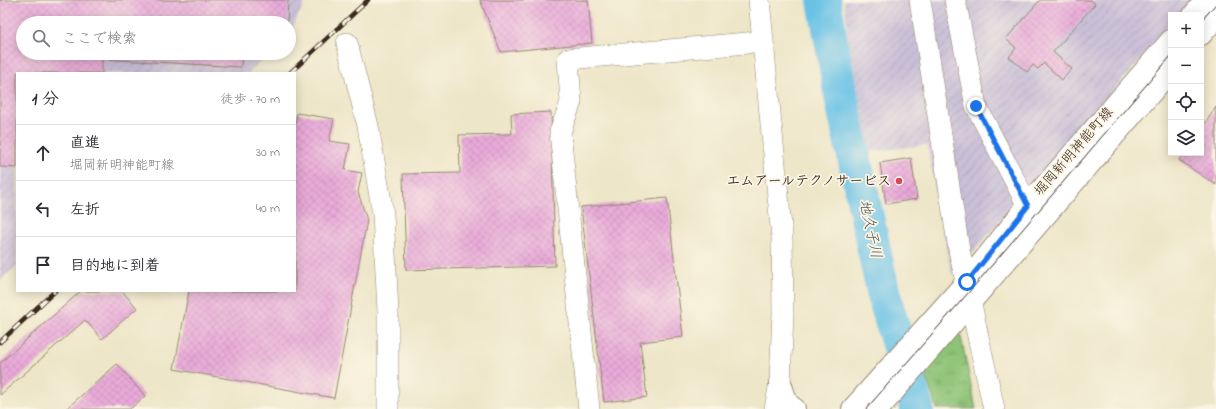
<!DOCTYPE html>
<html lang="ja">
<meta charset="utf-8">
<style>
:root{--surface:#fff;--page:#f7f7f7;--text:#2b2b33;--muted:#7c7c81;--line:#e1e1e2}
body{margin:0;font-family:"Indie Flower","Klee One",sans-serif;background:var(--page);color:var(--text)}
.controls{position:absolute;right:12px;top:12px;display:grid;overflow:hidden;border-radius:0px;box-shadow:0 2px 10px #0003}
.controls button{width:36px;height:36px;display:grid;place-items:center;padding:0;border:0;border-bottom:1px solid var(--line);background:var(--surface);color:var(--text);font:20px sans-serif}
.stop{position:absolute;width:12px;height:12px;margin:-9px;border:3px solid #1a73e8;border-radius:50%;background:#fff}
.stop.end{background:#1a73e8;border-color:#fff;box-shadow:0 1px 4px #0008}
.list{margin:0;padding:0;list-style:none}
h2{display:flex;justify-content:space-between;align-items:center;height:52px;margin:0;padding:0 16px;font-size:17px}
h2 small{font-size:13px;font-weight:400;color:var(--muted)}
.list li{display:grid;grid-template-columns:26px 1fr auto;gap:12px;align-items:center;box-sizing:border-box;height:56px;padding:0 16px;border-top:1px solid var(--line)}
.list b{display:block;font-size:15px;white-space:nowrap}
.list p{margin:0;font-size:13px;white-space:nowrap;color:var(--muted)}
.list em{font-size:13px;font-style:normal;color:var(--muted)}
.icon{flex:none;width:22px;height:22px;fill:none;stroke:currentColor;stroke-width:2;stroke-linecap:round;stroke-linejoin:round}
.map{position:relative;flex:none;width:1216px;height:409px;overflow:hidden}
.search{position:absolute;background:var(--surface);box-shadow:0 2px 10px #0003;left:16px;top:16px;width:280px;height:44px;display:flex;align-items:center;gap:10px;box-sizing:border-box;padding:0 14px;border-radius:22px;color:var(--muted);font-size:15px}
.panel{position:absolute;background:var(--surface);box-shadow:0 2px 10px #0003;left:16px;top:72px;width:280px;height:220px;border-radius:0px}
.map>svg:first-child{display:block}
</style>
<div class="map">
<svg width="1216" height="409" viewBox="0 0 1216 409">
<defs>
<pattern id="industrial-furrows" width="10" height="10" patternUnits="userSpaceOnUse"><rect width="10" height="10" fill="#c9bfd7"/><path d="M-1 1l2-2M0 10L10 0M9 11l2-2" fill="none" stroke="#aea4b8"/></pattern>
<pattern id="grass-tufts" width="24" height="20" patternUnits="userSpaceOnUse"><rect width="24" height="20" fill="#8dc376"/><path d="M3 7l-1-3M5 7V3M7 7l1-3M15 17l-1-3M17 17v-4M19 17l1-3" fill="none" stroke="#749f60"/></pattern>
<pattern id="building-cross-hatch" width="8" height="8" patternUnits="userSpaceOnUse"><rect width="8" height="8" fill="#e9aad9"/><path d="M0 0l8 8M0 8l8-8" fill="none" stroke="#c992ba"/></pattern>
</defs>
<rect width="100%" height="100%" fill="#fcf5e5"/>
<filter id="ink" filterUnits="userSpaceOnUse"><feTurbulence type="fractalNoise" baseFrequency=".025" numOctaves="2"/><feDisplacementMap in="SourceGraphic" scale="8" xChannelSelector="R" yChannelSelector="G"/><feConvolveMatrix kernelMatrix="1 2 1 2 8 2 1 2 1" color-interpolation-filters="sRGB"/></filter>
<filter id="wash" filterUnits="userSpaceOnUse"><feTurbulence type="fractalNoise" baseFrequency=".012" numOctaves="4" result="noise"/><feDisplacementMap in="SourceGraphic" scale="16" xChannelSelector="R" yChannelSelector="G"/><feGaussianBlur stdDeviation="0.9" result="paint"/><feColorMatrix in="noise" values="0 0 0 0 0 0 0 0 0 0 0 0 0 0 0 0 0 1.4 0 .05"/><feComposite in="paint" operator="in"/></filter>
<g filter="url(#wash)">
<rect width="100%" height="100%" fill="#ede6c8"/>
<path fill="url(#industrial-furrows)" d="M0,0h306l-17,34v-11h-266v30h248l-23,20h-231v193l-17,14z
M844,0h348l-13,15h-8v9l-219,252 -25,-131 -59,7 -18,-103z"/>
<path fill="url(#grass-tufts)" stroke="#64764a" d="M957,318l19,91h-39l-16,-46z"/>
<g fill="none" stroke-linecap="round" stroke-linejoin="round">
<path stroke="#69c2e6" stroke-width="34" d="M824,0l18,101 42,195 33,113"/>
</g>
<g id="blocks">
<path fill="url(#building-cross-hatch)" d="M0,0h288l-1,23h-264v30h219l-1,14 -139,-8v14h-85v95l-17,-1z
M480,0h108l4,43 -91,9z
M1040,0h51l4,4 -42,48 19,17 -10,11 -18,-17 -6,6 -5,-4 -6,7 -18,-15 7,-9 -10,-9z
M1216,107v78l-37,-25 5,-7h17v-24z
M551,112l4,154 -149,4 -3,-96 57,-1 -1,-38 53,-1 -1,-20z
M297,113l37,6 -5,22 21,3 -5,26 17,3 -4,19 9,28 -33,178 -160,-29 15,-78h106v-165z
M911,158l6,41 -31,5 -6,-41z
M667,198l16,139 -43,5 7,55 -43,5 -23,-195z
M81,291h41l15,17 -35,31 -17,-19 -85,75v-32z
M117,364l28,32 -15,13h-64z"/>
</g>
</g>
<g filter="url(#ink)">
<use href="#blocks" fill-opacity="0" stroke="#948873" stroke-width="1"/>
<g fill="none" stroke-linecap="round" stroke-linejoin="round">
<defs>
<path id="minor" d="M759,0l23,237 1,76 -3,70 -5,26
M920,0l39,250 35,159
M955,0l21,106 52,100
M347,43l21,83 15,88 5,97v98
M589,409l-29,-277 11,-30 -3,-43 179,-16 16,-3"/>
<path id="major" d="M1194,15l13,-15
M1201,34l15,-17
M780,383l7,21 7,5
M853,409l114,-127 61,-76 143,-165
M878,409l293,-340"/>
</defs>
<use href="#minor" stroke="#948873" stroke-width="22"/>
<use href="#major" stroke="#948873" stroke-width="24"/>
<use href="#minor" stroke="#fff" stroke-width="21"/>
<use href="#major" stroke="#fff" stroke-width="22"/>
<path stroke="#3b2a1e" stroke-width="1" d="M1201,21l15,-17
M866,409l103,-117 202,-236"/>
<defs>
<path id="rail" d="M290,73l78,-73
M0,342l55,-51"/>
</defs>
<use href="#rail" stroke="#3b2a1e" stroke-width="4.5"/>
<use href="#rail" stroke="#fcf5e5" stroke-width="3" stroke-dasharray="9" stroke-linecap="butt"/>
</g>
</g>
<g fill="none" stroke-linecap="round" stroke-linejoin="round" filter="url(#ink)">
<path stroke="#1a73e8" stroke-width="5" d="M967,282l61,-76 -52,-100"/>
</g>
<circle fill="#d1495b" stroke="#fcf5e5" stroke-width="1.5" cx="899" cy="181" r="4"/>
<g text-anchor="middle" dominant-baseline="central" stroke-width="3.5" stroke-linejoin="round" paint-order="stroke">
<g font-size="14" fill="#3b2a1e" stroke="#fcf5e5">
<text transform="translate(1074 152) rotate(-49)">堀岡新明神能町線</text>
</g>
<g font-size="14" font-weight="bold" fill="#3b2a1e" stroke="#fcf5e5" text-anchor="end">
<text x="891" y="181">エムアールテクノサービス</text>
</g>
<g font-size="15" font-style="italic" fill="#49585a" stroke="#fcf5e5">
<text transform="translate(870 229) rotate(78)">地久子川</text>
</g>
</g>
</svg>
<div class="controls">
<button>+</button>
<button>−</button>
<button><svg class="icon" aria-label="locate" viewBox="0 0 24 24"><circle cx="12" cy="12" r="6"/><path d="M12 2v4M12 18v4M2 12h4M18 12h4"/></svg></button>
<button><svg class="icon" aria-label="layers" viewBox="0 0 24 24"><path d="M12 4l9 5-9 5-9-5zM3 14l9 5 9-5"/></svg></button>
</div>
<div class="stop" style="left:967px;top:282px"></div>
<div class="stop end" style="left:976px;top:106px"></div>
<div class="search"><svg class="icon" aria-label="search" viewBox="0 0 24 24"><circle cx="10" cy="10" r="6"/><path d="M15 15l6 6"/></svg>ここで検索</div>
<section class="panel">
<h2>1 分<small>徒歩 · 70 m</small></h2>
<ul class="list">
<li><svg class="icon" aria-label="ahead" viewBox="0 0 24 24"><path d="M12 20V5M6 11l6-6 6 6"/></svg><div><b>直進</b><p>堀岡新明神能町線</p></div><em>30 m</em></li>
<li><svg class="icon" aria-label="left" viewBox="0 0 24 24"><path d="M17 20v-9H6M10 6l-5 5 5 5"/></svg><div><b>左折</b></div><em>40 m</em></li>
<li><svg class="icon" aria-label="arrive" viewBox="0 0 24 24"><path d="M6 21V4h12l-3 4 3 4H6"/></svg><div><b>目的地に到着</b></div></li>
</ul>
</section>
</div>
